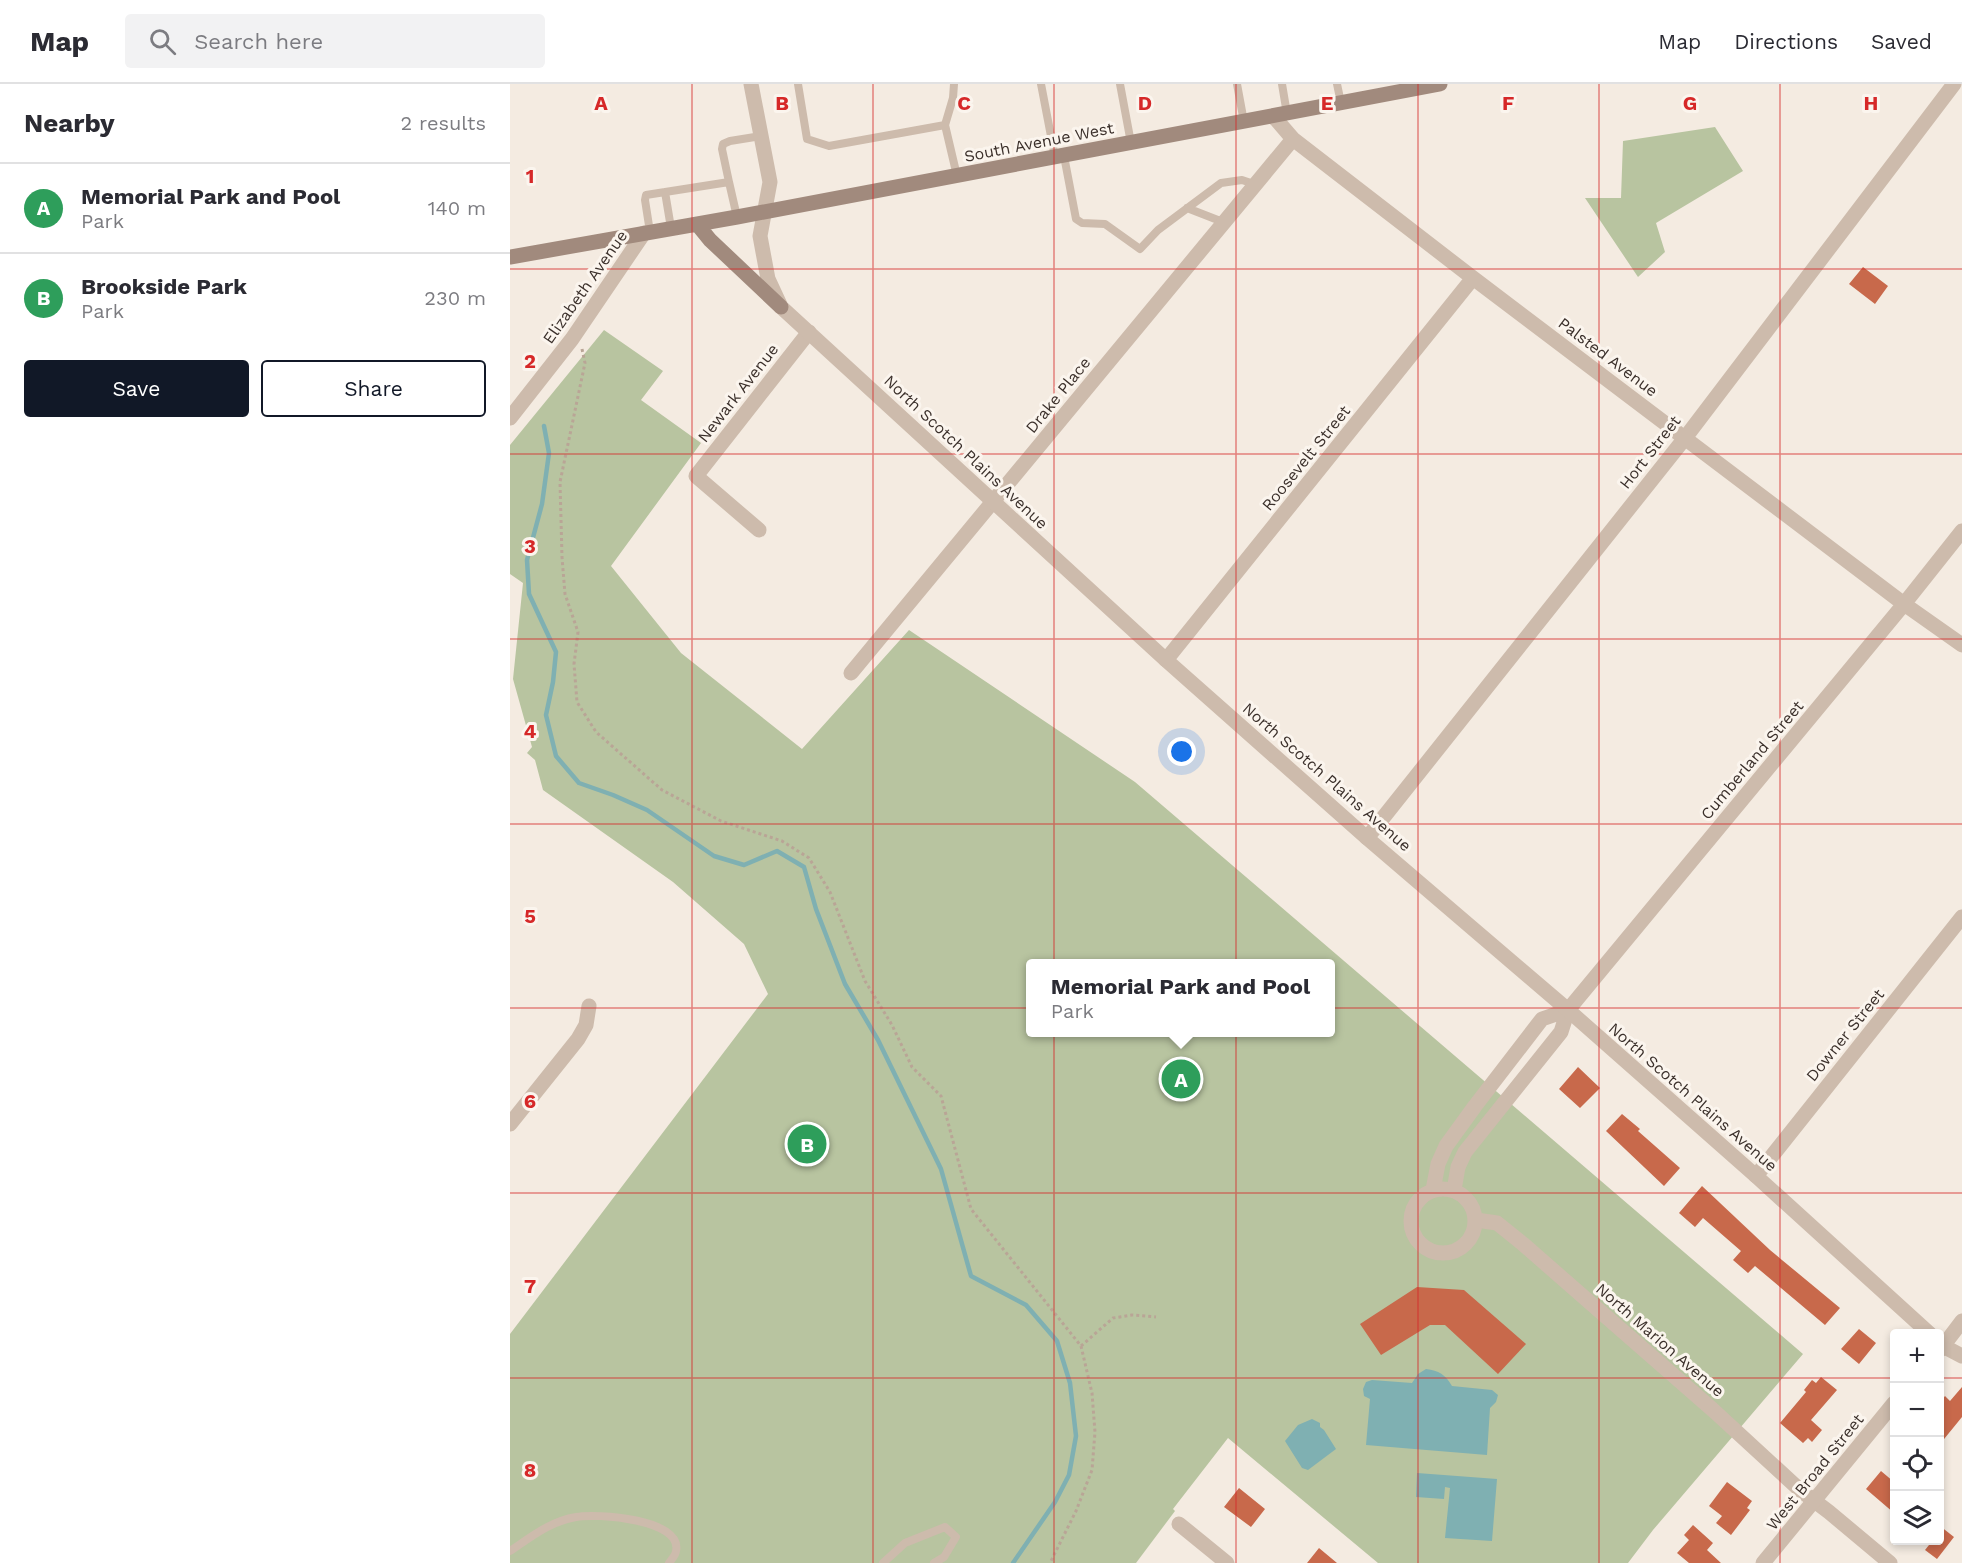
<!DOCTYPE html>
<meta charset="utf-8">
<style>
:root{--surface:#fff;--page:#f2f2f3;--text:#2b2b33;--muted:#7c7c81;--line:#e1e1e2;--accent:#111827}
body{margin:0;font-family:"Work Sans",sans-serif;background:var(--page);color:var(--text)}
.controls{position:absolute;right:18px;bottom:18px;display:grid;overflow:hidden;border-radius:6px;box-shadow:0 3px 9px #0003}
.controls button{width:54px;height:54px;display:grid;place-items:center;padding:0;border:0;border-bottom:2px solid var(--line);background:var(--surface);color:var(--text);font:30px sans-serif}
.you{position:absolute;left:672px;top:668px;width:21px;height:21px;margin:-15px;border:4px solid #fff;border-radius:50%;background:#1a73e8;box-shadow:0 0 0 9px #1a73e833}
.badge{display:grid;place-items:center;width:39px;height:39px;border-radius:50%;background:var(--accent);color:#fff;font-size:20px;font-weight:700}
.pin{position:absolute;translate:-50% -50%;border:3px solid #fff;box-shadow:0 2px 6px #0006}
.popup{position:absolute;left:516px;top:875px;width:309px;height:78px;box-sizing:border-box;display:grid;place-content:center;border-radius:6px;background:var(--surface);filter:drop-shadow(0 2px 4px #0005);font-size:20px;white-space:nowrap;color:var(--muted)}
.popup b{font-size:22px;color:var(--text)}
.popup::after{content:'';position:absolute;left:50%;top:100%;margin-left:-12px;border:12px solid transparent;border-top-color:var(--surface)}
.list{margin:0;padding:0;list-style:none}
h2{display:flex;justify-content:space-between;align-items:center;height:78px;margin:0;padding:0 24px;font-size:26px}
h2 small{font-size:20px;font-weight:400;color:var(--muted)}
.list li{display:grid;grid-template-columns:39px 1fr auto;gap:18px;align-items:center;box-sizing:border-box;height:90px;padding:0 24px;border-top:2px solid var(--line)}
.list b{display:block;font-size:22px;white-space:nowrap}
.list p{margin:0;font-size:20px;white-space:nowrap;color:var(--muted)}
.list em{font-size:20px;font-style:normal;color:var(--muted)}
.actions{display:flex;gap:12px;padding:18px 24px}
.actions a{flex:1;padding:14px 0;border:2px solid var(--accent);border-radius:6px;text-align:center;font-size:21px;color:var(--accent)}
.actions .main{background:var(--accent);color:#fff}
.icon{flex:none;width:33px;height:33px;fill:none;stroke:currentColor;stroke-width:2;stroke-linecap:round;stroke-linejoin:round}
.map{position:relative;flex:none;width:1452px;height:1479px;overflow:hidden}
header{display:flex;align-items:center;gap:36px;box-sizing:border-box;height:84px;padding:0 30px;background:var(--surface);border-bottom:2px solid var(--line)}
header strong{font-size:28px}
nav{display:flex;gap:33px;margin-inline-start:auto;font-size:21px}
.search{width:420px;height:54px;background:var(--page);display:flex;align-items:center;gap:15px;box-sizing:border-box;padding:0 21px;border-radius:6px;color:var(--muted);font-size:22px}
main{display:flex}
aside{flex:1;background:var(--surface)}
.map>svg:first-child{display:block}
</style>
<header>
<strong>Map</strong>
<div class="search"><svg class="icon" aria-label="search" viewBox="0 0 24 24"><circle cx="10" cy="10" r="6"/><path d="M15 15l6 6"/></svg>Search here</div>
<nav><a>Map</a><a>Directions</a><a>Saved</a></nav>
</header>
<main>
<aside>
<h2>Nearby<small>2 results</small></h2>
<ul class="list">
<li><span class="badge" style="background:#2e9e5b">A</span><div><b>Memorial Park and Pool</b><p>Park</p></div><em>140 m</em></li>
<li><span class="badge" style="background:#2e9e5b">B</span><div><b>Brookside Park</b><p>Park</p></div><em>230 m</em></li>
</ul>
<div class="actions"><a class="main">Save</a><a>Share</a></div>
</aside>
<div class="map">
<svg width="1452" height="1479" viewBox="0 0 1452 1479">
<rect width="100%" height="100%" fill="#f4ebe1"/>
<path fill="#b8c4a0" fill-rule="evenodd" d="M1205,43l28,44 -87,52 9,29 -27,25 -53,-79h36l2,-57z
M94,246l59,41 -22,29 60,43 -90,123 70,87 121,96 107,-119 226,152 668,572 -150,176 -25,33h-250l-150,-125 -55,71 2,2 -39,52h-626v-229l258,-340 -24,-50 -71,-62 -130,-92 -8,-30 -8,-7 5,-6 -19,-68 10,-96 -13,-9v-129zM521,880h300v68h-300z"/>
<path fill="#7fb0b2" d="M916,1285c13,2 19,5 26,17l40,4 6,5 -2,7 -6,6 -3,47 -121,-10 4,-46 -6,-3 -1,-7 3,-7 6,-2 40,3 6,-9z
M802,1335l8,4v4l4,3 12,19 -28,21 -6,-2 -17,-27 13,-16z
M907,1389l80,6 -5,62 -47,-3 5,-50 -5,-1 -1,12 -28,-2z"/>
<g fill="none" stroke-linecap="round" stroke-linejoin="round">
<path stroke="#7fb0b2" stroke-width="4.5" d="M34,342l5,27 -7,51 -15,56 2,34 27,58 -3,30 -7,33 10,41 23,27 34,12 34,15 67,46 30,9 33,-14 27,16 12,42 29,75 33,56 63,129 30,107 55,29 31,36 13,42 6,53 -7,39 -14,27 -42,61"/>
</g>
<path fill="#c8694b" d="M1353,183l25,19 -13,18 -26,-20z
M1068,983l22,21 -20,20 -21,-19z
M1112,1030l18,15 -2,2 42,37 -16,18 -58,-55z
M1192,1102l68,64 70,58 -15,17 -70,-59 -7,7 -15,-13 8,-9 -38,-33 -8,9 -16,-14z
M907,1203l47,3 62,54 -28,30 -53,-49h-15l-49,30 -21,-31z
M1349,1245l17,14 -17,21 -18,-15z
M1311,1293l16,13 -26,30 11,10 -10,12 -4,-4 -5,5 -23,-20 26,-31 -2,-2 8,-10 4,3z
M1452,1303v30l-22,27v-42l5,-6 5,5z
M1371,1387l13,11v31l-28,-24z
M1217,1398l25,19 -5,7 3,2 -19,25 -15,-12 6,-7 -13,-10z
M729,1404l26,21 -14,18 -27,-20z
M1183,1441l20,18 -6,7 14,13h-32l-12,-10 12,-13 -5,-5z
M1430,1442l14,11 -17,22 -12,-9 8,-10h7z
M809,1464l18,15h-30z"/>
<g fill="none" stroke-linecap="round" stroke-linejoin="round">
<path stroke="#b9a596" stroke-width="3" stroke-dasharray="3 3" stroke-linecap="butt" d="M72,265l3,14 -25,119 2,75 3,37 13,38 -4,32 3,38 19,30 66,58 59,31 61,20 27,17 21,34 35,89 27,44 20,42 29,29 30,113 110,137 11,47 3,39 -3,38 -16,41 -26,52
M571,1262l32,-28 19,-3 24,2"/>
<path stroke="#cdbbac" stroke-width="8" d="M288,0l9,55 22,7 116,-21 12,51
M531,0l14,73
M610,0l11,59
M727,0l7,38
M772,0l5,30
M827,0l4,19
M435,41l8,-27 1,-14
M554,72l12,63 6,4 23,1 35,25 18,-19 63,-47 21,-3 12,4
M219,98l8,35
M155,108l6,36
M677,124l36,14
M140,148l-5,-32 1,-5 83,-13 -7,-33 1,-5 7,-3 31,-5
M0,1467c21,-14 41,-30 66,-34 20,-4 107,2 100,34 0,4 -5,9 -7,12
M373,1479l22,-20 40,-16 11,10 -12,20 -10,6"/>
<path stroke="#cdbbac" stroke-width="15" d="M764,33l19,22 180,139 431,326 58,41
M0,334l62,-79 72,-106
M249,446l-63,-54 113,-144
M656,576l307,-382
M341,589l442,-534
M857,754l318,-400 269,-354
M0,1040l68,-85 8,-14 3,-19
M1246,1092l206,-259
M901 1137a32 32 0 1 1 64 0a32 32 0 1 1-64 0Z
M923,1106l5,-26 8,-18 29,-40 67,-87 26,-9
M944,1106l4,-23 7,-15 96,-120 7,-22 336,-406 58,-73
M966,1136l21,3 26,21 190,166 87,80 29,22 61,51
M1433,1262l19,10
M669,1440l48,39"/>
<path stroke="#cdbbac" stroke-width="15" d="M241,0l19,98 -10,54 8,43 13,28 385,353 201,178 201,172 188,166 174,158
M1430,1266l22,-29
M1253,1479l131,-160"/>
<path stroke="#a18a7d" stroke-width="15" d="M187,140l13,16 71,67
M0,173l227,-40 703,-133"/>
</g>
<path fill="none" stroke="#d62828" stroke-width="1.5" stroke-opacity="0.55" d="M182,0v1479M363,0v1479M544,0v1479M726,0v1479M908,0v1479M1089,0v1479M1270,0v1479M0,185h1452M0,370h1452M0,555h1452M0,740h1452M0,924h1452M0,1109h1452M0,1294h1384M1430,1294h22"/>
<g text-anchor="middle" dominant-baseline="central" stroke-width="6" stroke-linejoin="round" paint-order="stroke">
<g font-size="16" fill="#3b302b" stroke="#fbf5ee">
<text transform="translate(529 58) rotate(-11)">South Avenue West</text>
<text transform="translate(75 203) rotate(-55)">Elizabeth Avenue</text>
<text transform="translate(1098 273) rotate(37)">Palsted Avenue</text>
<text transform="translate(228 309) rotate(-52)">Newark Avenue</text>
<text transform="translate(548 311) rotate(-51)">Drake Place</text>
<text transform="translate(456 368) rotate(43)">North Scotch Plains Avenue</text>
<text transform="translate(1140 368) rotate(-52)">Hort Street</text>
<text transform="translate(796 374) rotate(-51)">Roosevelt Street</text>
<text transform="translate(1242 676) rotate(-50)">Cumberland Street</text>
<text transform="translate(817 693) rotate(41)">North Scotch Plains Avenue</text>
<text transform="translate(1335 951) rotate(-51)">Downer Street</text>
<text transform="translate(1183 1013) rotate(41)">North Scotch Plains Avenue</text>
<text transform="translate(1150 1256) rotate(41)">North Marion Avenue</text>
<text transform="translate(1305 1388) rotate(-51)">West Broad Street</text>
</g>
</g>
<g font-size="20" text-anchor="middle" font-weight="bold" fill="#d62828" stroke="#fbf5ee" stroke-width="6" stroke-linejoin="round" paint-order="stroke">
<text x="91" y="26">A</text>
<text x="272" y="26">B</text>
<text x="454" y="26">C</text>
<text x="635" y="26">D</text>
<text x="817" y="26">E</text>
<text x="998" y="26">F</text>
<text x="1180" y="26">G</text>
<text x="1361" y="26">H</text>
<text x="20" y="99">1</text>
<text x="20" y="284">2</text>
<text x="20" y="469">3</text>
<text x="20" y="654">4</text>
<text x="20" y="839">5</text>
<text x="20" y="1024">6</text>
<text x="20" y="1209">7</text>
<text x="20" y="1393">8</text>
</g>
</svg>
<div class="controls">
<button>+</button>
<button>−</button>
<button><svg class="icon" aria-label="locate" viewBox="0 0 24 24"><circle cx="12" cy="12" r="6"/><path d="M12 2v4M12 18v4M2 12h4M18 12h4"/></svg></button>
<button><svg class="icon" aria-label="layers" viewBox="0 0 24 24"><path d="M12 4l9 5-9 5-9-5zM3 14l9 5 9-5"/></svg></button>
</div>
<div class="you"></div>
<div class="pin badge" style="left:671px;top:995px;background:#2e9e5b">A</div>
<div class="popup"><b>Memorial Park and Pool</b>Park</div>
<div class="pin badge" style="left:297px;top:1060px;background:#2e9e5b">B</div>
</div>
</main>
